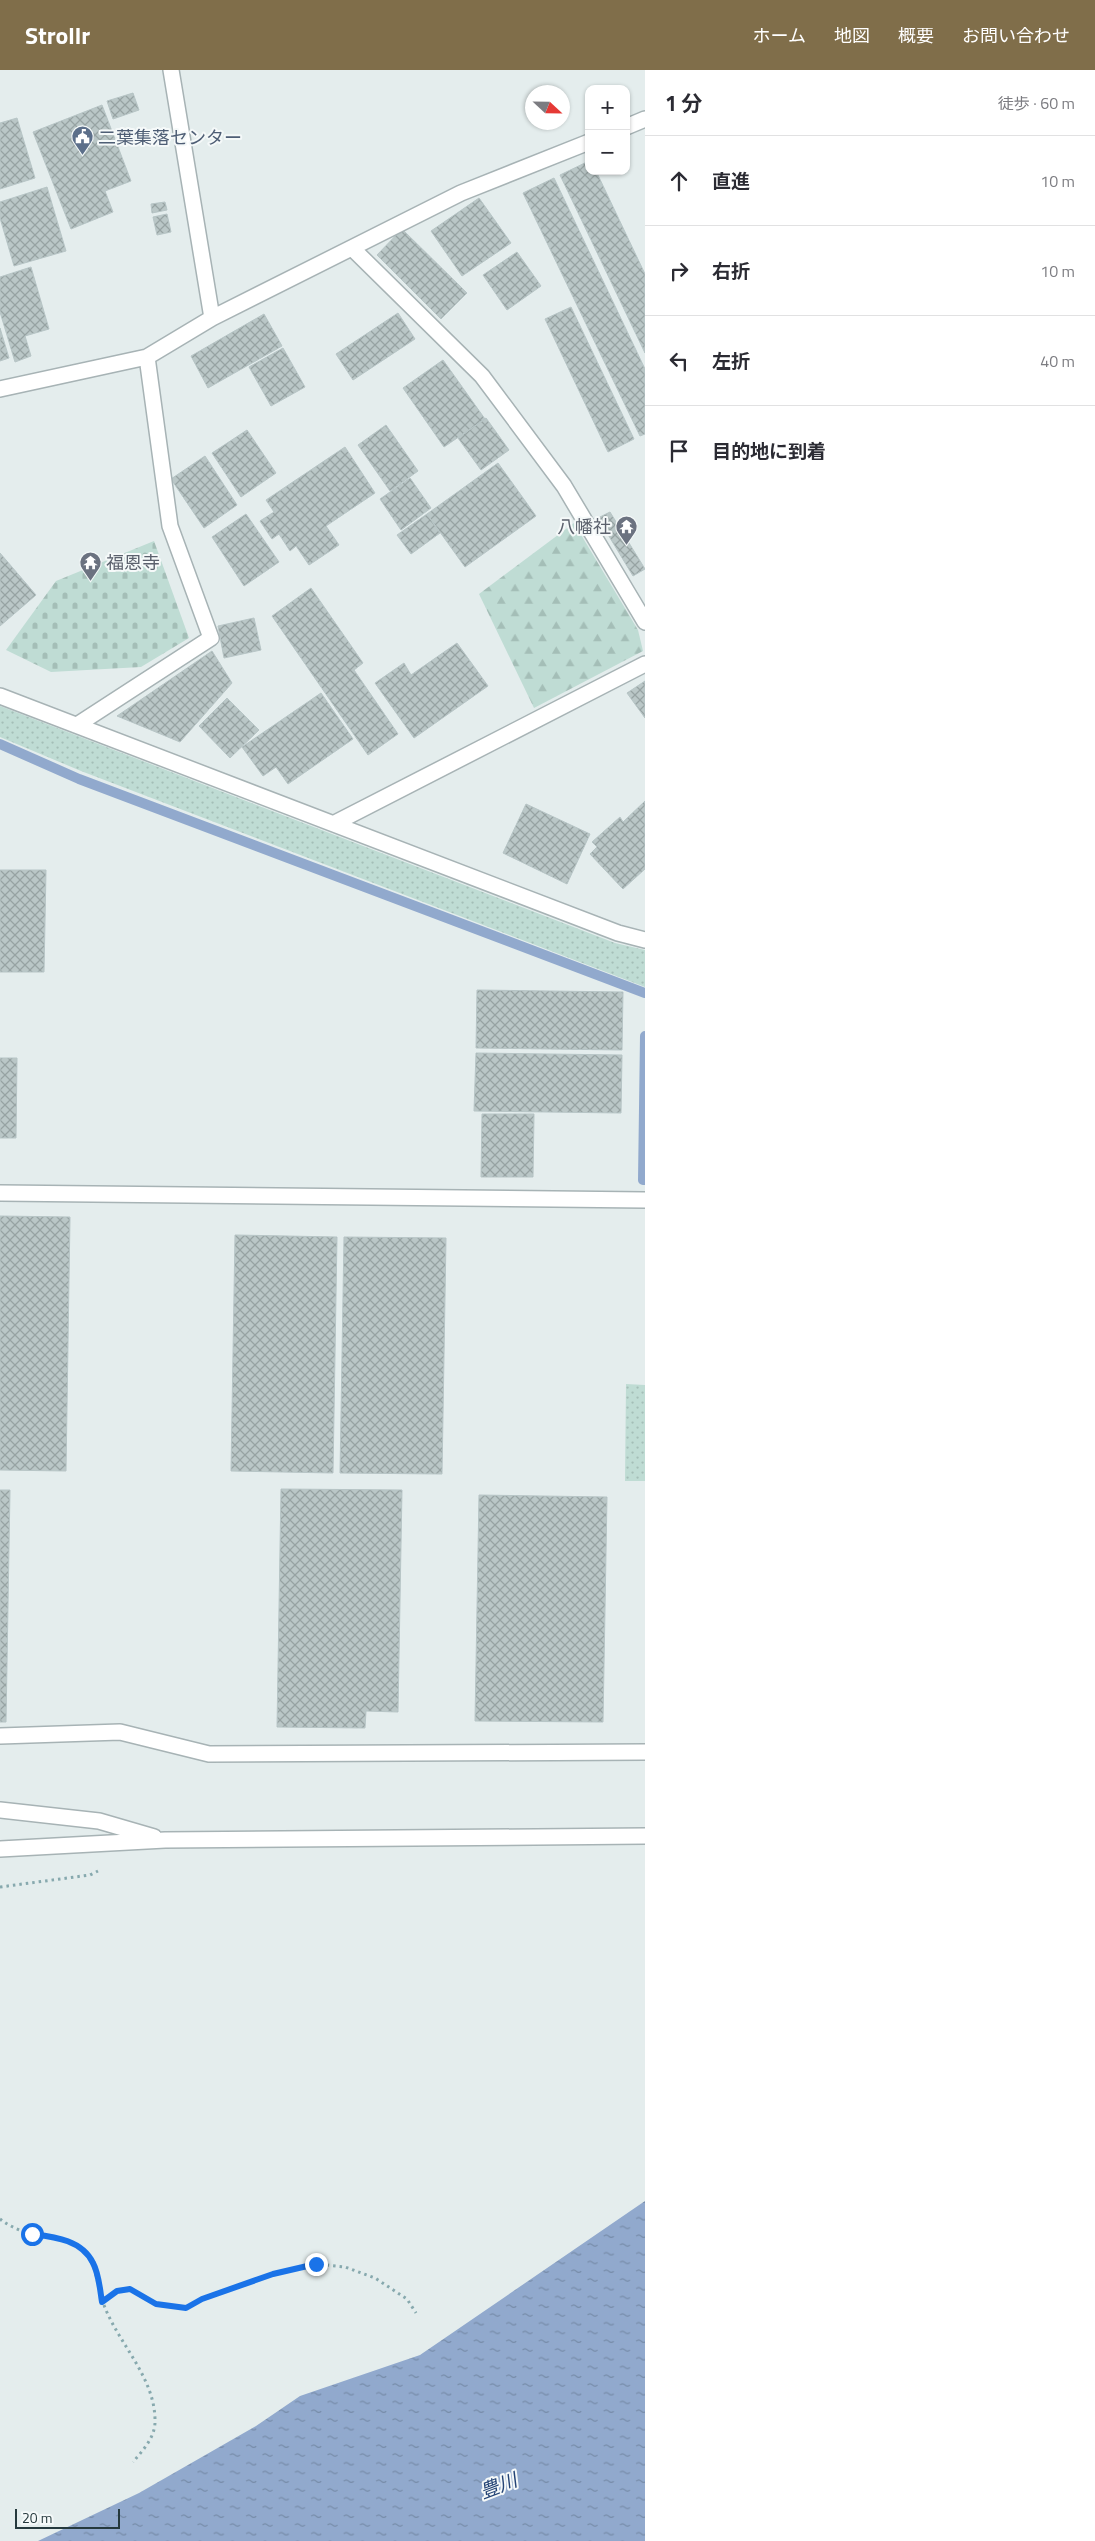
<!DOCTYPE html>
<html lang="ja">
<meta charset="utf-8">
<style>
:root{--surface:#fff;--page:#f2f2f3;--text:#2b2b33;--muted:#7c7c81;--line:#e1e1e2;--accent:#806e4a}
body{margin:0;font-family:"Titillium Web","Noto Sans JP",sans-serif;background:var(--page);color:var(--text)}
.controls{position:absolute;right:15px;top:15px;display:grid;overflow:hidden;border-radius:10px;box-shadow:0 1px 4px #0004}
.controls button{width:45px;height:45px;display:grid;place-items:center;padding:0;border:0;border-bottom:1px solid var(--line);background:var(--surface);color:var(--text);font:25px sans-serif}
.compass{position:absolute;left:525px;top:15px;width:45px;height:45px;border-radius:50%;background:var(--surface);box-shadow:0 1px 4px #0004;rotate:112deg}
.scale{position:absolute;left:15px;bottom:12px;width:105px;box-sizing:border-box;padding-left:5px;border:2px solid #25393d;border-top:0;font-size:14px;line-height:18px;white-space:nowrap;color:#25393d;-webkit-text-stroke:4px #f5f9f9;paint-order:stroke}
.stop{position:absolute;width:15px;height:15px;margin:-11px;border:4px solid #1a73e8;border-radius:50%;background:#fff}
.stop.end{background:#1a73e8;border-color:#fff;box-shadow:0 1px 5px #0008}
.list{margin:0;padding:0;list-style:none}
h2{display:flex;justify-content:space-between;align-items:center;height:65px;margin:0;padding:0 20px;font-size:21px}
h2 small{font-size:16px;font-weight:400;color:var(--muted)}
.list li{display:grid;grid-template-columns:32px 1fr auto;gap:15px;align-items:center;box-sizing:border-box;height:90px;padding:0 20px;border-top:1px solid var(--line)}
.list b{display:block;font-size:19px;white-space:nowrap}
.list em{font-size:16px;font-style:normal;color:var(--muted)}
.icon{flex:none;width:28px;height:28px;fill:none;stroke:currentColor;stroke-width:2;stroke-linecap:round;stroke-linejoin:round}
.map{position:relative;flex:none;width:645px;height:2471px;overflow:hidden}
header{display:flex;align-items:center;gap:30px;box-sizing:border-box;height:70px;padding:0 25px;background:var(--accent);color:#fff}
header strong{font-size:24px}
nav{display:flex;gap:28px;margin-inline-start:auto;font-size:18px}
main{display:flex}
aside{flex:1;background:var(--surface)}
.map>svg:first-child{display:block}
</style>
<header>
<strong>Strollr</strong>
<nav><a>ホーム</a><a>地図</a><a>概要</a><a>お問い合わせ</a></nav>
</header>
<main>
<div class="map">
<svg width="645" height="2471" viewBox="0 0 645 2471">
<defs>
<pattern id="grass-dots" width="8" height="8" patternUnits="userSpaceOnUse" patternTransform="scale(1.25)"><rect width="8" height="8" fill="#bfdcd4"/><path d="M2 2h.1M6 6h.1" fill="none" stroke="#a4beb7" stroke-width="1.8" stroke-linecap="round"/></pattern>
<pattern id="forest-firs" width="22" height="20" patternUnits="userSpaceOnUse" patternTransform="scale(1.25)"><rect width="22" height="20" fill="#bfdcd4"/><path d="M5 1l3.5 6h-7zM16 11l3.5 6h-7z" fill="#a4beb7"/></pattern>
<pattern id="cemetery-stones" width="16" height="16" patternUnits="userSpaceOnUse" patternTransform="scale(1.25)"><rect width="16" height="16" fill="#bfdcd4"/><path d="M2 7V4a2 2 0 0 1 4 0v3zM10 15v-3a2 2 0 0 1 4 0v3z" fill="#a4beb7"/></pattern>
<pattern id="water-ripples" width="26" height="14" patternUnits="userSpaceOnUse" patternTransform="scale(1.25)"><rect width="26" height="14" fill="#91a9cd"/><path d="M2 4q2-2 4 0t4 0M15 11q2-2 4 0t4 0" fill="none" stroke="#768ba8"/></pattern>
<pattern id="building-cross-hatch" width="8" height="8" patternUnits="userSpaceOnUse" patternTransform="scale(1.25)"><rect width="8" height="8" fill="#bac7c7"/><path d="M0 0l8 8M0 8l8-8" fill="none" stroke="#97a3a3"/></pattern>
</defs>
<rect width="100%" height="100%" fill="#e4eded"/>
<path fill="url(#grass-dots)" d="M0,636l615,237 30,7v37l-564,-216 -81,-34z
M626,1314l19,1v96h-20z"/>
<path fill="url(#forest-firs)" d="M574,453l64,107 5,21 -109,57 -55,-114z"/>
<path fill="url(#cemetery-stones)" d="M154,471l35,97 -48,29 -90,5 -45,-22 50,-69z"/>
<path fill="url(#water-ripples)" d="M645,2131v340h-607l101,-48 117,-67 44,-30 120,-41z"/>
<g fill="none" stroke-linecap="round" stroke-linejoin="round">
<path stroke="#91a9cd" stroke-width="10" d="M0,674l79,35 566,214
M645,966l-2,144h2"/>
</g>
<path fill="url(#building-cross-hatch)" stroke="#b7c5c6" d="M133,23l6,17 -26,9 -6,-18z
M102,35l29,76 -26,10 8,21 -42,17 -38,-97z
M17,48l18,60 -35,11v-66z
M589,91v10h7l49,103v79l-85,-178z
M554,108l91,191v65l-5,2 -117,-243z
M47,117l19,64 -52,15 -14,-48v-16z
M479,128l32,45 -49,33 -31,-45z
M165,132l2,8 -15,3 -1,-9z
M167,144l4,18 -14,3 -4,-18z
M402,159l65,64 -26,26 -64,-64z
M517,182l24,34 -34,24 -24,-35z
M31,197l18,62 -24,7 6,20 -16,6 -15,-50v-35z
M571,237l63,132 -26,13 -63,-133z
M398,243l17,26 -62,41 -17,-26z
M264,244l18,32 -74,42 -17,-32z
M0,258l9,30 -9,3z
M283,278l22,39 -34,19 -22,-39z
M443,290l42,59 -41,28 -41,-59z
M486,348l23,32 -28,20 -23,-32z
M386,355l32,46 -28,20 -32,-46z
M247,360l29,43 -35,24 -29,-44z
M345,377l30,46 -49,33 13,19 -30,20 -13,-19 -6,5 -11,-17 -7,5 -12,-18 14,-9 -8,-12z
M205,386l32,49 -33,23 -33,-49z
M498,393l38,53 -71,51 -38,-53z
M410,408l21,30 -30,22 -21,-31z
M610,442l35,57 -12,7 -35,-58z
M246,444l33,48 -35,24 -32,-49z
M427,444l13,19 -29,21 -14,-19z
M0,483l36,42 -36,31z
M311,518l52,75 -9,7 44,64 -30,21 -96,-139z
M254,548l7,32 -37,8 -6,-32z
M457,573l31,43 -74,52 -39,-55 29,-20 7,12z
M212,581l20,32 -52,59 -63,-26z
M645,611v37l-18,-25z
M321,623l32,46 -65,45 -12,-17 -13,9 -21,-29z
M227,628l32,32 -29,28 -31,-32z
M645,731v68l-22,20 -33,-35 7,-7 -5,-5 28,-25 3,5z
M526,734l64,30 -23,50 -64,-31z
M0,800h46l-2,102h-44z
M477,920l146,2 -1,58 -146,-2z
M476,983l146,2 -1,58 -147,-2z
M0,988h17l-1,80h-16z
M482,1044h52l-1,63h-52z
M0,1146l70,1 -4,254 -66,-1z
M235,1165l102,2 -4,236 -102,-2z
M344,1167l102,1 -4,236 -102,-1z
M281,1419l121,1 -4,222 -32,-1 -1,17 -88,-1z
M0,1420h10l-4,232h-6z
M479,1425l128,2 -4,225 -128,-1z"/>
<g fill="none" stroke-linecap="round" stroke-linejoin="round">
<defs>
<path id="minor" d="M171,0l41,248
M626,57l19,-8
M352,178l130,128 82,110 81,136
M0,319l147,-32 65,-39 249,-125 128,-51
M0,626l618,237 27,7
M77,655l134,-87 -41,-112 -23,-169
M335,753l310,-159
M0,1123l645,7
M0,1666l120,-4 89,22 436,-2
M0,1740l99,11 55,16
M0,1779l165,-9 480,-4"/>
</defs>
<use href="#minor" stroke="#a7b3b5" stroke-width="18"/>
<path stroke="#87a9ae" stroke-width="3" stroke-dasharray="2.5 4" stroke-linecap="butt" d="M0,1817l90,-12 8,-4
M0,2149c9,7 20,12 31,15 16,5 38,2 51,15 16,16 14,36 22,56 14,38 50,71 51,114 1,18 -12,31 -22,43
M102,2232l15,-11 13,-2 26,15 30,4 16,-9 71,-25 43,-10 29,3 30,11 32,21 9,14"/>
<use href="#minor" stroke="#fff" stroke-width="15"/>
</g>
<g fill="none" stroke-linecap="round" stroke-linejoin="round">
<path stroke="#1a73e8" stroke-width="6" d="M32,2164c23,3 50,6 61,29 6,11 7,27 9,39l15,-11 13,-2 26,15 30,4 16,-9 71,-25 43,-10"/>
</g>
<defs>
<symbol id="civic-pin" viewBox="-11 -11 22 30"><path d="M0 17L-7.5 6A9.5 9.5 0 1 1 7.5 6Z" fill="#5c6f8a" stroke="#f5f9f9"/><path d="M-.6-6.5H3V-4.5H.6V-3L4-1V1h2V6H-6V1h2V-1L-.6-3ZM-1.2 2.5V6h2.4V2.5Z" fill="#fff"/></symbol>
<symbol id="temple-pin" viewBox="-11 -11 22 30"><path d="M0 17L-7.5 6A9.5 9.5 0 1 1 7.5 6Z" fill="#6b7280" stroke="#f5f9f9"/><path d="M0-6L5-2H3V0L6.5 2.5H4V6H1.5V3h-3V6H-4V2.5H-6.5L-3 0V-2H-5Z" fill="#fff"/></symbol>
</defs>
<g fill-rule="evenodd">
<use href="#civic-pin" x="70" y="54" width="25" height="34"/>
<use href="#temple-pin" x="614" y="444" width="25" height="34"/>
<use href="#temple-pin" x="78" y="480" width="25" height="34"/>
</g>
<g text-anchor="middle" dominant-baseline="central" stroke-width="4" stroke-linejoin="round" paint-order="stroke">
<g font-size="18" fill="#4e5e75" stroke="#f5f9f9" text-anchor="start">
<text x="98" y="67">二葉集落センター</text>
</g>
<g font-size="18" fill="#5b616d" stroke="#f5f9f9" text-anchor="end">
<text x="611" y="456">八幡社</text>
<text x="106" y="492" text-anchor="start">福恩寺</text>
</g>
<g font-size="19" font-style="italic" fill="#234375" stroke="#f5f9f9">
<text transform="translate(498 2415) rotate(-21)">豊川</text>
</g>
</g>
</svg>
<div class="controls">
<button>+</button>
<button>−</button>
</div>
<svg class="compass" viewBox="-18 -18 36 36"><path d="M0-13l5 13h-10z" fill="#e53935"/><path d="M0 13l5-13h-10z" fill="#7c7c81"/></svg>
<div class="scale">20 m</div>
<div class="stop" style="left:32px;top:2164px"></div>
<div class="stop end" style="left:316px;top:2194px"></div>
</div>
<aside>
<h2>1 分<small>徒歩 · 60 m</small></h2>
<ul class="list">
<li><svg class="icon" aria-label="ahead" viewBox="0 0 24 24"><path d="M12 20V5M6 11l6-6 6 6"/></svg><div><b>直進</b></div><em>10 m</em></li>
<li><svg class="icon" aria-label="right" viewBox="0 0 24 24"><path d="M7 20v-9h11M14 6l5 5-5 5"/></svg><div><b>右折</b></div><em>10 m</em></li>
<li><svg class="icon" aria-label="left" viewBox="0 0 24 24"><path d="M17 20v-9H6M10 6l-5 5 5 5"/></svg><div><b>左折</b></div><em>40 m</em></li>
<li><svg class="icon" aria-label="arrive" viewBox="0 0 24 24"><path d="M6 21V4h12l-3 4 3 4H6"/></svg><div><b>目的地に到着</b></div></li>
</ul>
</aside>
</main>
